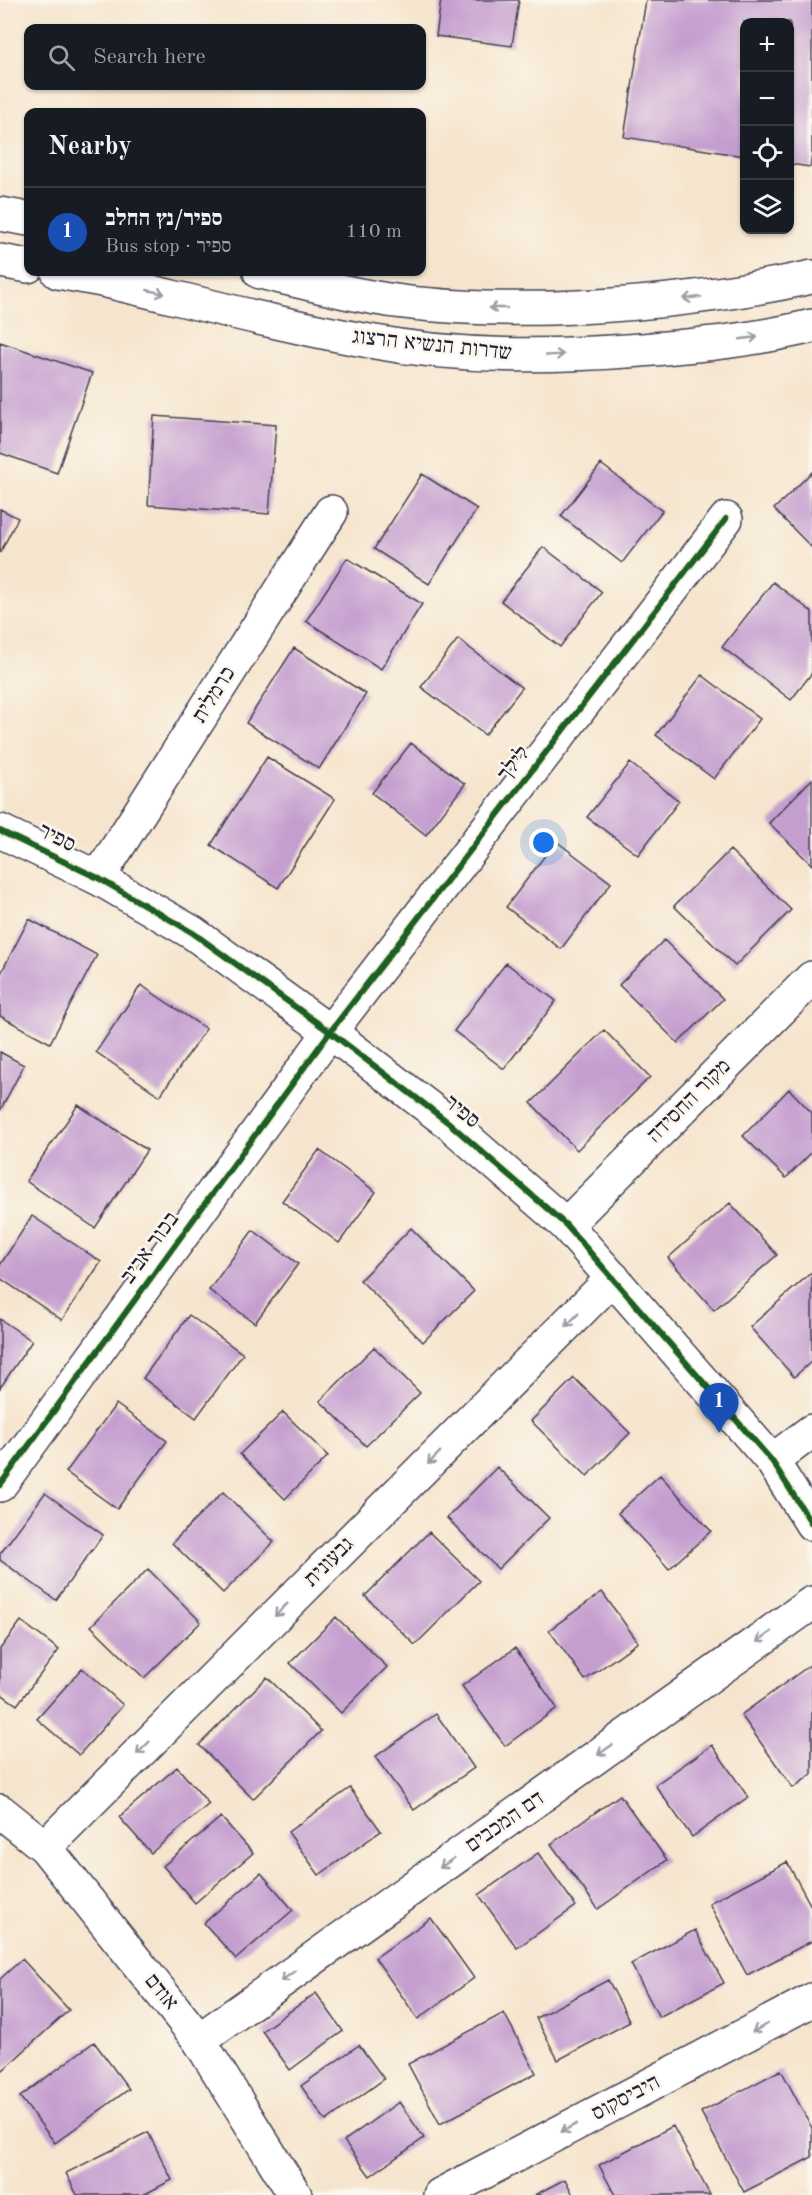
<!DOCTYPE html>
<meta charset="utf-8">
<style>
:root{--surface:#171b24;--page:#20242c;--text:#f1f3f6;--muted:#9ea1a6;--line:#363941;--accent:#8c9099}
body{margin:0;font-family:"Old Standard TT","Frank Ruhl Libre",serif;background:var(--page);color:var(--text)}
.controls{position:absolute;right:18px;top:18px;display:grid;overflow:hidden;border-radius:12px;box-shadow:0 2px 4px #0004}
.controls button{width:54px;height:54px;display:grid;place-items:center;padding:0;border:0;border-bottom:2px solid var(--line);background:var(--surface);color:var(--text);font:30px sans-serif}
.you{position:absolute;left:544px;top:843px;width:21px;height:21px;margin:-15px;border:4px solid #fff;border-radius:50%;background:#1a73e8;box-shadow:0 0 0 9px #1a73e833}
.badge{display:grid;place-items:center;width:39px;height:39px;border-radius:50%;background:var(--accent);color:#fff;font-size:20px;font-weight:700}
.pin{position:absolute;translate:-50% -50px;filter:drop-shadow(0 2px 3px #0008)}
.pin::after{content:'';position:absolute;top:32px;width:21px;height:18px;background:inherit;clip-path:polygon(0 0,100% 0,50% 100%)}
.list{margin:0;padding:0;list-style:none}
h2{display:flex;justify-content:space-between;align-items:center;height:78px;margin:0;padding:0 24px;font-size:26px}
h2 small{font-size:20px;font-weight:400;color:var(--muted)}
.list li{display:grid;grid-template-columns:39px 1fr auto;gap:18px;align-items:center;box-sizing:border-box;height:90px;padding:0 24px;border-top:2px solid var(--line)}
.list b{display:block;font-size:22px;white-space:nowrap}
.list p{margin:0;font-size:20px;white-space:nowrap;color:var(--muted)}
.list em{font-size:20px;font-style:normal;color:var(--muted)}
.icon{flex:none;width:33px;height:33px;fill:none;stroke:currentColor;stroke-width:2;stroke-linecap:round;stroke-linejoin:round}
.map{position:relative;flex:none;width:812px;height:2195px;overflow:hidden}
.search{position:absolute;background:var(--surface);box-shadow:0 2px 4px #0004;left:24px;top:24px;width:402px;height:66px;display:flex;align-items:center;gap:15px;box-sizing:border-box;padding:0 21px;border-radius:12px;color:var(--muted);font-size:22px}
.panel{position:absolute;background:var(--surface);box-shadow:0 2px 4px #0004;left:24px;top:108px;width:402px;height:168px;border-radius:12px}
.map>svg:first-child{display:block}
</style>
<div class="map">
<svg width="812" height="2195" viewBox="0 0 812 2195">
<rect width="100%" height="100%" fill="#fbf7ec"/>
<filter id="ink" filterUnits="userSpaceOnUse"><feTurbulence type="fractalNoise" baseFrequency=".0167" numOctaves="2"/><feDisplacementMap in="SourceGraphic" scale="12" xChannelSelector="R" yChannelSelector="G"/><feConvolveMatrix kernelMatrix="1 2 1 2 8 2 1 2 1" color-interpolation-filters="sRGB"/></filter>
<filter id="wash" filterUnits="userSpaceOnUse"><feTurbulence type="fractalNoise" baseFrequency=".008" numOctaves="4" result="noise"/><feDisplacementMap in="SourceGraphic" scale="24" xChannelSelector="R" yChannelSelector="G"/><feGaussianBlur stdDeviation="1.35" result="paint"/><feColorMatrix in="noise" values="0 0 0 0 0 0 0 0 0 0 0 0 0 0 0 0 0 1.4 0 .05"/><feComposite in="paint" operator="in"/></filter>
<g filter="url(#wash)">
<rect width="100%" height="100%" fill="#f6e5ce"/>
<g id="blocks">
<path fill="#c49ecf" d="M441,0h78l-7,46 -76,-10z
M646,0h166v155l-2,12 -20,-3v-142h-46v134l-120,-19z
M0,342l92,31 -35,100 -57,-20z
M154,416l122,9 -7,89 -121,-9z
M601,464l61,47 -40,52 -61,-47z
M812,472v76l-38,-39z
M422,474l55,35 -48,75 -55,-35z
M0,509l18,9 -18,35z
M543,547l59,45 -42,55 -59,-46z
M347,558l75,46 -41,65 -75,-48z
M773,582l39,30v61l-21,27 -69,-53z
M458,639l64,49 -37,47 -64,-48z
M294,648l72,46 -47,75 -73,-46z
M702,675l58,44 -46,60 -58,-44z
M411,743l54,41 -39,51 -54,-42z
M267,757l68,42 -57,89 -67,-43z
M630,763l49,38 -41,54 -51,-38z
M812,779v86l-43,-42z
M556,841l55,42 -50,66 -55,-42z
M730,850l61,60 -56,56 -61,-60z
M29,919l68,36 -47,88 -50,-27v-41z
M664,940l59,59 -45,44 -59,-58z
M506,963l50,38 -52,68 -50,-38z
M141,985l65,44 -46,67 -64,-44z
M604,1030l46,47 -73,73 -46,-47z
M0,1052l24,13 -24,46z
M789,1089l23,24v39l-26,26 -43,-42z
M78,1105l69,45 -52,78 -69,-47z
M319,1150l57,42 -37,51 -57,-42z
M730,1203l47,52 -63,55 -46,-52z
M32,1216l69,46 -39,58 -62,-42v-13z
M411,1228l63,63 -51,51 -63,-62z
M253,1230l45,34 -43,59 -46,-33z
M812,1272v89l-18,16 -44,-50z
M189,1315l54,39 -47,64 -53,-40z
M0,1319l32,22 -32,47z
M374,1347l46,46 -54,53 -46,-45z
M574,1378l56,55 -43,43 -56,-55z
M116,1404l51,37 -50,68 -51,-37z
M283,1412l45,44 -43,43 -45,-45z
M497,1467l52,51 -51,51 -51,-51z
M660,1475l51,56 -42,38 -51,-56z
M223,1492l51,50 -51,51 -51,-50z
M45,1493l58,42 -47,65 -56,-40v-6z
M429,1532l50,49 -64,64 -50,-49z
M148,1569l53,53 -57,56 -53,-52z
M602,1592l36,50 -53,38 -36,-50z
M336,1617l51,50 -46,46 -51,-50z
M21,1621l38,29 -42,55 -17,-12v-44z
M515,1648l42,60 -52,38 -43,-60z
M810,1665l2,3v106l-19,14 -52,-73z
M82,1668l41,37 -44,50 -42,-36z
M267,1677l54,54 -68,68 -54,-54z
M436,1714l38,54 -60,42 -39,-53z
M712,1745l36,52 -56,40 -37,-52z
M177,1767l32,37 -58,49 -32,-36z
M350,1788l31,43 -62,44 -31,-43z
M620,1795l47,65 -69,49 -47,-65z
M221,1817l32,36 -58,50 -32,-37z
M538,1853l38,53 -59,42 -38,-53z
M787,1862l25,46v33l-65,34 -38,-72z
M261,1873l32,37 -57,49 -32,-36z
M431,1918l43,60 -56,41 -43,-61z
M695,1930l29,53 -65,34 -28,-53z
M22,1959l47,51 -66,60 -3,-3v-88z
M608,1980l22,42 -72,38 -22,-42z
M316,1993l27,38 -53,39 -28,-39z
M504,2013l32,60 -96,51 -32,-60z
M94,2042l35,47 -74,54 -35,-46z
M359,2045l25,34 -58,42 -25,-35z
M781,2070l31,58v29l-68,35 -43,-80z
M399,2102l25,36 -54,38 -26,-35z
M673,2126l37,69h-95l-16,-30z
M148,2132l24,48 -29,15h-66l-11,-22z
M565,2179l8,16h-38z"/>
</g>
</g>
<g filter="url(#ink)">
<use href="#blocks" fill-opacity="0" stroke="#423f51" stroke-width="1.5"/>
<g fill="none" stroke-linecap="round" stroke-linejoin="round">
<defs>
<path id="minor" d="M98,878l233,-366
M566,1225l246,-247
M772,1461l40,-30
M0,1485l330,-453 396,-513
M45,1847l568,-569
M199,2040l613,-437
M440,2195l372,-195"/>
<path id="tertiary" d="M0,214l28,5
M0,261l28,5
M58,272l44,8c89,21 177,45 267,61 90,17 181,16 272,9 57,-5 115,-10 171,-24
M260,272c47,11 95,24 143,30 50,6 100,7 151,6 88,-3 171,-12 258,-31
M0,831l98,47 95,55 137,99 119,91 117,102 206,236 40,63
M0,1811l45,36 154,193 96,155"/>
</defs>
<use href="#minor" stroke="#423f51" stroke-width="36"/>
<use href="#tertiary" stroke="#423f51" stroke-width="36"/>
<use href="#minor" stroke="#fff" stroke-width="33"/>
<use href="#tertiary" stroke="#fff" stroke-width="33"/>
<defs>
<path id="cycleway" d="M0,831l98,47 95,55 137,99 119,91 117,102 206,236 40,63
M0,1485l330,-453 396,-513"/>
</defs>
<use href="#cycleway" stroke="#fbf7ec" stroke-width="10"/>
<use href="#cycleway" stroke="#1b5e20" stroke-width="6"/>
</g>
<defs><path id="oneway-shaft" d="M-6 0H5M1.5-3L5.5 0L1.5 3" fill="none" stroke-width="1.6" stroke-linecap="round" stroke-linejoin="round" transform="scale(1.5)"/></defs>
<g stroke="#9c9ca7">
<use href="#oneway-shaft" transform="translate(156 292) rotate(13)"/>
<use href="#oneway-shaft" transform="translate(692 298) rotate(173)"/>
<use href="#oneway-shaft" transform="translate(498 308) rotate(-180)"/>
<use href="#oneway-shaft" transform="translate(749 338) rotate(-8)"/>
<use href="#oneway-shaft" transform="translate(555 355) rotate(-3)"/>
<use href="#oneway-shaft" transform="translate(572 1320) rotate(135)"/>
<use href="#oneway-shaft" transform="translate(434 1458) rotate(135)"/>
<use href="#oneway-shaft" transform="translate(281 1610) rotate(135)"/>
<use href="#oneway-shaft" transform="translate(764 1637) rotate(145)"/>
<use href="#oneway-shaft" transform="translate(143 1748) rotate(135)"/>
<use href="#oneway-shaft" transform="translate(605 1750) rotate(145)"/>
<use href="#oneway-shaft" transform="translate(447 1863) rotate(145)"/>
<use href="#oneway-shaft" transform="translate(288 1976) rotate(145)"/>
<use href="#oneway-shaft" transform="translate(760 2028) rotate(152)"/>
<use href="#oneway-shaft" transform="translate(569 2128) rotate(152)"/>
</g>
</g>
<g text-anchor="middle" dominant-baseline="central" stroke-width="5" stroke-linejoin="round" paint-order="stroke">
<g font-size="22" fill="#22223b" stroke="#fbf7ec">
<text transform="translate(432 345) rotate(6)">שדרות הנשיא הרצוג</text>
<text transform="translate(214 695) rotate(-58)">כרמלית</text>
<text transform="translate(514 764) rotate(-52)">לילך</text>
<text transform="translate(57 838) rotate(26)">ספיר</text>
<text transform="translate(689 1101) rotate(-45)">מקור החסידה</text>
<text transform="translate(462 1112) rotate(39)">ספיר</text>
<text transform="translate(150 1248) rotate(-54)">בכור אביב</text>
<text transform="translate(329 1562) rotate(-45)">גבעונית</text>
<text transform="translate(505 1822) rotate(-35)">דם המכבים</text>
<text transform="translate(161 1992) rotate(51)">אודם</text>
<text transform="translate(626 2098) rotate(-28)">היביסקוס</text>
</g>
</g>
</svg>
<div class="controls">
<button>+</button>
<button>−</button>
<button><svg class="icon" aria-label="locate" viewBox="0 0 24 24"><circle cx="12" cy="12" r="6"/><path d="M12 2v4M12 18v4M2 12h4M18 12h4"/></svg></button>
<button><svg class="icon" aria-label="layers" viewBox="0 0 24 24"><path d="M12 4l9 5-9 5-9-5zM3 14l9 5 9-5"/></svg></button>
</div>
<div class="you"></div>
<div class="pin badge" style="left:719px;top:1433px;background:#1a4fb4">1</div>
<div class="search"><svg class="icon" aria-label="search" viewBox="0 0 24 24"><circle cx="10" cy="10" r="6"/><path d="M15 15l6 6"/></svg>Search here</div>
<section class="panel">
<h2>Nearby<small></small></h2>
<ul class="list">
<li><span class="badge" style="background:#1a4fb4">1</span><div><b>ספיר/נץ החלב</b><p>Bus stop · ספיר</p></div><em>110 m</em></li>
</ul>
</section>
</div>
